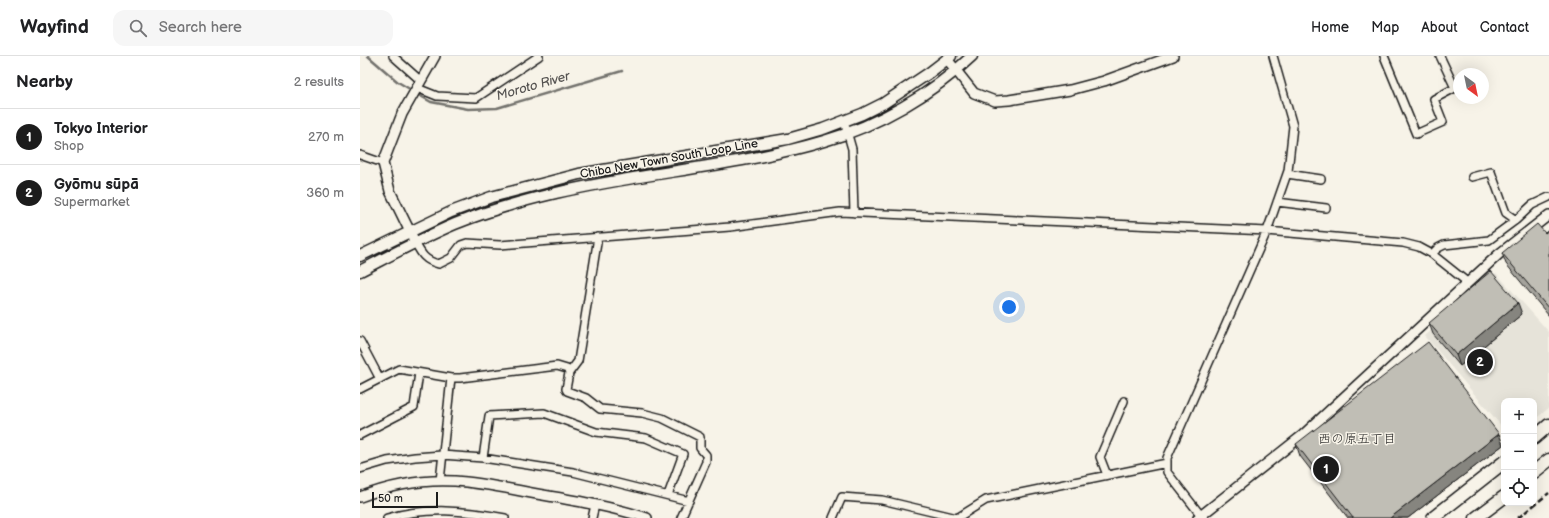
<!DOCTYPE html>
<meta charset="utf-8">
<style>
:root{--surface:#fff;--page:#f6f6f6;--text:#202124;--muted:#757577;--line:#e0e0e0;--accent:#1c1c1c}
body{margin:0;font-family:"Balsamiq Sans","Klee One",sans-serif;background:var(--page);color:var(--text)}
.controls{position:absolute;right:12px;bottom:12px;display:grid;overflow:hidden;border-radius:8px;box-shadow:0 4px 16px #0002}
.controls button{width:36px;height:36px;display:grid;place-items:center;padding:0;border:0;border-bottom:1px solid var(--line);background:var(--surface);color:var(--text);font:20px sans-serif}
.compass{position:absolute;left:1093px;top:12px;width:36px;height:36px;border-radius:50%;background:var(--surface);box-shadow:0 4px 16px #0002;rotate:147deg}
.scale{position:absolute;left:12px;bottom:10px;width:66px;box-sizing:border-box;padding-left:4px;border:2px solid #1c1c1c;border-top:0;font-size:11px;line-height:14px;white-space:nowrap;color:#1c1c1c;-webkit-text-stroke:3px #f7f3e8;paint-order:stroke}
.you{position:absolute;left:649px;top:251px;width:14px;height:14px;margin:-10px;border:3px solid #fff;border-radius:50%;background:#1a73e8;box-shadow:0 0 0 6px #1a73e833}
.badge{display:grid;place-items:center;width:26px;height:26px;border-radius:50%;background:var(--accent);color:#fff;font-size:13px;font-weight:700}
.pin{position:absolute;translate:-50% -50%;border:2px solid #fff;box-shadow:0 1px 4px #0006}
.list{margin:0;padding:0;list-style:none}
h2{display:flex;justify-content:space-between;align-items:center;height:52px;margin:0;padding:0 16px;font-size:17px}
h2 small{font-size:13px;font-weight:400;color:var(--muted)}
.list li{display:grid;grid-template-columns:26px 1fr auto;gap:12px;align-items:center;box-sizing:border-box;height:56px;padding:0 16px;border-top:1px solid var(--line)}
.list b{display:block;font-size:15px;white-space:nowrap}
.list p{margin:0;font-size:13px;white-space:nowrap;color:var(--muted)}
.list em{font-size:13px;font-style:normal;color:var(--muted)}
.icon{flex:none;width:22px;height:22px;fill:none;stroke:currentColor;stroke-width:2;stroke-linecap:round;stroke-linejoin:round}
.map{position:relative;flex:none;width:1189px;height:462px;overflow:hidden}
header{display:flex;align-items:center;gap:24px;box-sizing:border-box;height:56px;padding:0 20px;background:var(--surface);border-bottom:1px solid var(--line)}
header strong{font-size:19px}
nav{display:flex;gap:22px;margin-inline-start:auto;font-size:14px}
.search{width:280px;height:36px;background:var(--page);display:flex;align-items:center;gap:10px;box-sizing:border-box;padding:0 14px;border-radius:12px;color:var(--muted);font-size:15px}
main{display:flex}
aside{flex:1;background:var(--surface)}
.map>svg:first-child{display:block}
</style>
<header>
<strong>Wayfind</strong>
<div class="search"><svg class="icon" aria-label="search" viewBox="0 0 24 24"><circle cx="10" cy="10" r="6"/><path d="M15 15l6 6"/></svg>Search here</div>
<nav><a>Home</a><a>Map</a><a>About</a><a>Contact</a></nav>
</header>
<main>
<aside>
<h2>Nearby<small>2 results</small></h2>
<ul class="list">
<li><span class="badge">1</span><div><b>Tokyo Interior</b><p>Shop</p></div><em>270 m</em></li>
<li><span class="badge">2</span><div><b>Gyōmu sūpā</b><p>Supermarket</p></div><em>360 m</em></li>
</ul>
</aside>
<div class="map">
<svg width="1189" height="462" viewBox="0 0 1189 462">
<rect width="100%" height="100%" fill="#f7f3e8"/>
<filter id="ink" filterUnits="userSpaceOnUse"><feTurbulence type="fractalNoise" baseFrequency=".025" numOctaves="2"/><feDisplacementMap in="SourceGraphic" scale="8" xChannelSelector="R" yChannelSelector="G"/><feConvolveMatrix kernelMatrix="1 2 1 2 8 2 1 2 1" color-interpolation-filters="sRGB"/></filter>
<g filter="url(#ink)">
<path fill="#e6e3d9" d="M1136,217l53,59v76l-15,12v-19h-30v28l-79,-93z"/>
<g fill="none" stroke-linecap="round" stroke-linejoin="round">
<path stroke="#72716c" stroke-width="2.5" d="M8,0l30,26 15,9
M57,38l14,8 37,7 29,-1 125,-37"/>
<defs>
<path id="minor" d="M33,0l28,25
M1024,0l32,78 27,-12 -9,-23 21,-11 -15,-32
M57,32l20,8 39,2 63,-42
M484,65l8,28 2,64
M0,99l23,8
M927,118l34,5
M1112,121l19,-5 15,41 10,7
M917,146l49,6
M55,186c6,12 10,19 24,22l12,-6 10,-13 6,-2 33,2 230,-18 110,-15 427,19 136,12 16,4 13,7 35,28
M1072,198l6,-6 6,-3 45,-5 27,-20 16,-15 17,-8
M0,285l20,38
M209,317l9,-12 20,-124
M0,333l39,-20 52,9h9l97,-12 10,3 2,4 -3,16 1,2 19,7 14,11 42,4 20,5 38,19v11l6,7v7l-25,56
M0,379l54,-28 5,-34
M123,402l6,-42 55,-3 52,19 50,6 37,16 -15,41
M0,413l27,-8 28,-4 27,-2 41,3 90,14 116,29
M747,419l-7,-18 24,-56
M80,425l11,-103
M27,462c39,-11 78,-8 118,0
M232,462l3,-13
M473,462l9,-21 40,3 75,18 29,-18 181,-37
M843,462l-36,-46v-14l100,-227 21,-60 5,-45 -20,-70"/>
<path id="tertiary" d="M587,3l27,34 21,8 14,-1 61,-10 34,-9 69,-25
M55,186l-25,-51 -7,-28 19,-49 33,-58
M0,441c31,-12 62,-18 95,-16 30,2 59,9 88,14 35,6 70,12 104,23
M838,462l105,-83 196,-181 50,-39"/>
<path id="secondary" d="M0,200l91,-44 40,-15 88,-23 209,-35 35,-10 39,-15 22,-11 45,-30 22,-17
M0,215c31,-16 62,-33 95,-47 32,-13 67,-23 101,-31 88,-21 181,-26 268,-52 53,-15 108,-47 148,-85"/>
<path id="trunk" d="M1174,382l15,-13
M1174,416l15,-12
M1073,462l71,-56
M1116,462l28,-21"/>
</defs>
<use href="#minor" stroke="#1c1c1c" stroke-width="10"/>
<use href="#tertiary" stroke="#1c1c1c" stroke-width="12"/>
<use href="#secondary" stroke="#1c1c1c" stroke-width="13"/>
<use href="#trunk" stroke="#1c1c1c" stroke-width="15"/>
<use href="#minor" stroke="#f7f3e8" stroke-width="7"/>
<use href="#tertiary" stroke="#f7f3e8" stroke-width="9"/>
<use href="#secondary" stroke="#f7f3e8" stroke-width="10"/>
<use href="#trunk" stroke="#f7f3e8" stroke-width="12"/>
<path stroke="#1c1c1c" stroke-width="2.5" stroke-dasharray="6 3" stroke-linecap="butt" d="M1158,462l31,-25"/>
</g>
<path fill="#a5a39c" stroke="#1c1c1c" d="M1189,174v86l-43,-52 -4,-11 43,-20z
M1162,258l-62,52 -27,-32 -4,-11z
M1139,378l4,11 -95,73h-60l-48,-62 -4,-12z"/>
<path fill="#86857f" stroke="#1c1c1c" d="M1158,247l4,11 -62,52 -4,-11z
M1139,378l4,11 -95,73h-18z"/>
<path fill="#c0beb5" stroke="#1c1c1c" d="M1177,168l8,9 4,-3v79l-47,-56z
M1131,215l27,32 -62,52 -27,-32z
M1068,286l71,92 -109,84h-37l-57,-74z"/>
</g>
<g text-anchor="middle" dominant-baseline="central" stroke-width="3" stroke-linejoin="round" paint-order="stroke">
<g font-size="12" fill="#1c1c1c" stroke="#f7f3e8">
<text transform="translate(309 103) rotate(-10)">Chiba New Town South Loop Line</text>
</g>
<g font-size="13" font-style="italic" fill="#565452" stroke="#f7f3e8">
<text transform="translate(173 30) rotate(-16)">Moroto River</text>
</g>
<g font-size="13" fill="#1c1c1c" stroke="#f7f3e8">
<text x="997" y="383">西の原五丁目</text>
</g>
</g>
</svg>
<div class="controls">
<button>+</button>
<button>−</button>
<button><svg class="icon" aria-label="locate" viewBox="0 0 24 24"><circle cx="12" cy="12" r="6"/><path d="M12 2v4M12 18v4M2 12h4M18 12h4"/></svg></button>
</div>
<svg class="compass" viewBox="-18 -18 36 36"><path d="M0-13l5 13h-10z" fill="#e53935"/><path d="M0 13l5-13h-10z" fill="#757577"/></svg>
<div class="scale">50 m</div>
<div class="you"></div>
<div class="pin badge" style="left:966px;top:413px">1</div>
<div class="pin badge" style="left:1120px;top:306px">2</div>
</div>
</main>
